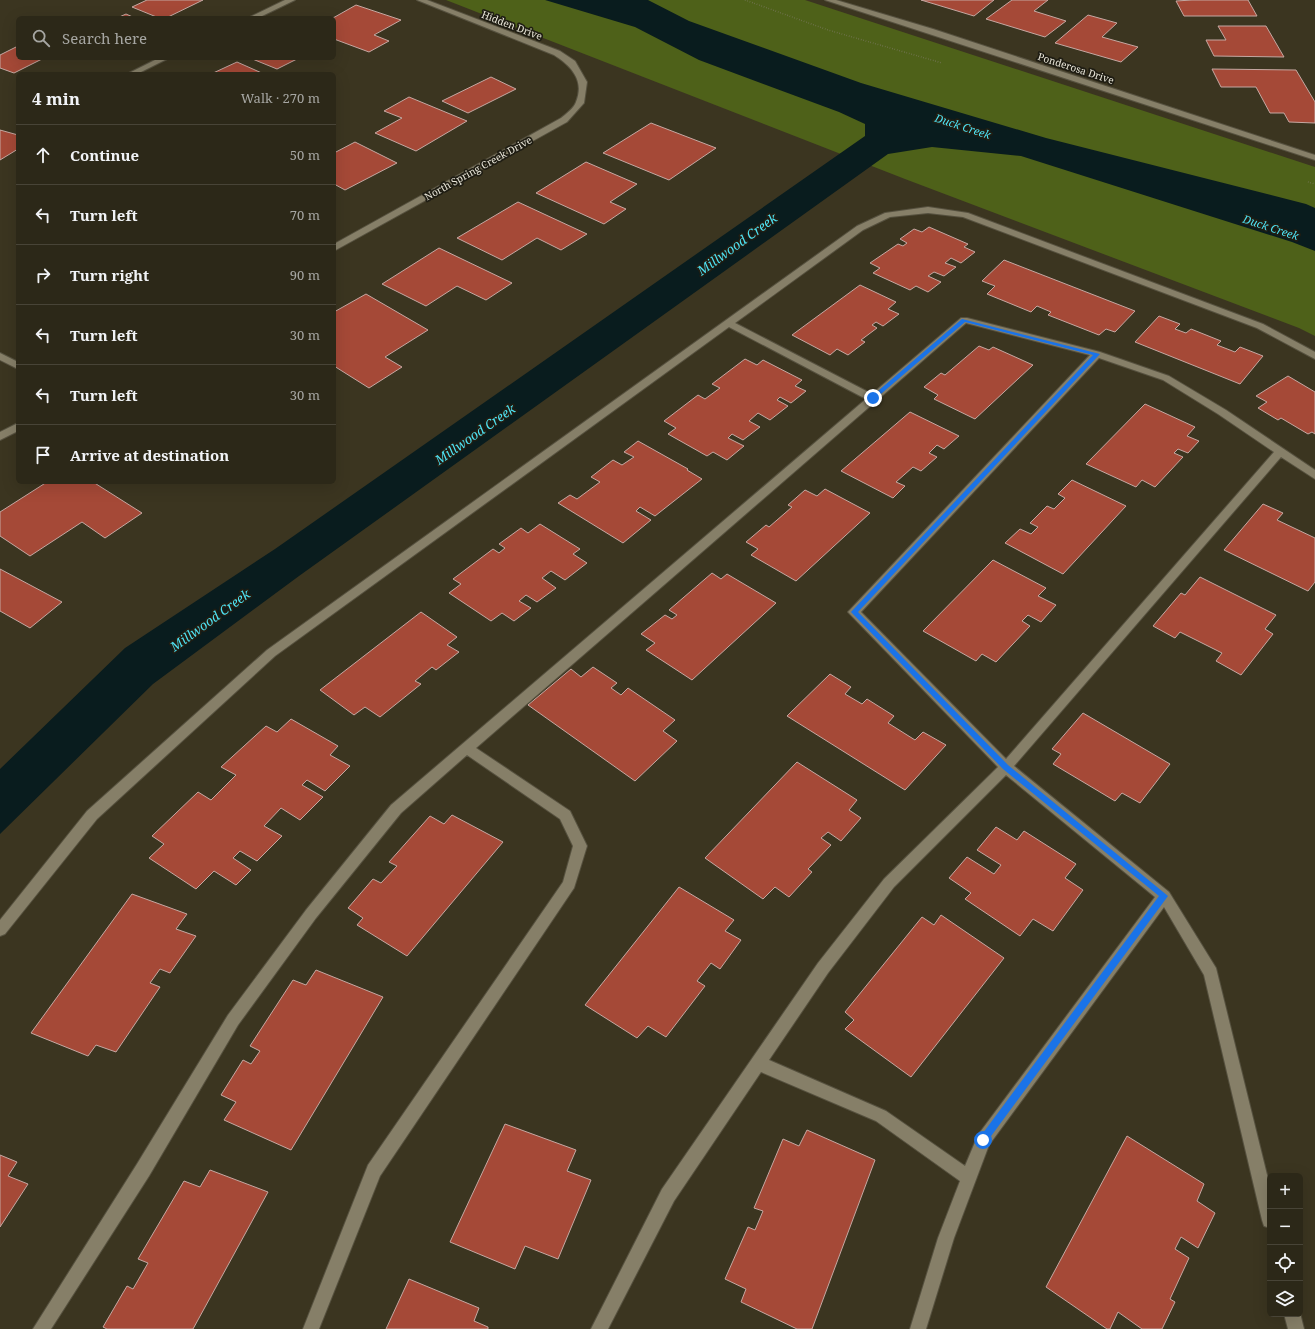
<!DOCTYPE html>
<meta charset="utf-8">
<style>
:root{--surface:#2c2818;--page:#383425;--text:#f1f3f6;--muted:#a6a6a2;--line:#484437}
body{margin:0;font-family:"Noto Serif",serif;background:var(--page);color:var(--text)}
.controls{position:absolute;right:12px;bottom:12px;display:grid;overflow:hidden;border-radius:6px;box-shadow:0 4px 16px #0002}
.controls button{width:36px;height:36px;display:grid;place-items:center;padding:0;border:0;border-bottom:1px solid var(--line);background:var(--surface);color:var(--text);font:20px sans-serif}
.stop{position:absolute;width:12px;height:12px;margin:-9px;border:3px solid #1a73e8;border-radius:50%;background:#fff}
.stop.end{background:#1a73e8;border-color:#fff;box-shadow:0 1px 4px #0008}
.list{margin:0;padding:0;list-style:none}
h2{display:flex;justify-content:space-between;align-items:center;height:52px;margin:0;padding:0 16px;font-size:17px}
h2 small{font-size:13px;font-weight:400;color:var(--muted)}
.list li{display:grid;grid-template-columns:26px 1fr auto;gap:12px;align-items:center;box-sizing:border-box;height:60px;padding:0 16px;border-top:1px solid var(--line)}
.list b{display:block;font-size:15px;white-space:nowrap}
.list em{font-size:13px;font-style:normal;color:var(--muted)}
.icon{flex:none;width:22px;height:22px;fill:none;stroke:currentColor;stroke-width:2;stroke-linecap:round;stroke-linejoin:round}
.map{position:relative;flex:none;width:1315px;height:1329px;overflow:hidden}
.search{position:absolute;background:var(--surface);box-shadow:0 4px 16px #0002;left:16px;top:16px;width:320px;height:44px;display:flex;align-items:center;gap:10px;box-sizing:border-box;padding:0 14px;border-radius:6px;color:var(--muted);font-size:15px}
.panel{position:absolute;background:var(--surface);box-shadow:0 4px 16px #0002;left:16px;top:72px;width:320px;height:412px;border-radius:6px}
.map>svg:first-child{display:block}
</style>
<div class="map">
<svg width="1315" height="1329" viewBox="0 0 1315 1329">
<rect width="100%" height="100%" fill="#3b3520"/>
<path fill="#4e6119" d="M446,0h359l510,167v169l-16,-8 -394,-149z"/>
<path fill="#091c1e" d="M545,0h103l41,21 172,62 185,55 260,66 9,4v43l-23,-9 -271,-86 -89,-9 -44,7 -589,422 -146,108 -153,150v-65l125,-121 150,-99 590,-413v-12l-26,-12 -140,-52 -64,-33z"/>
<path fill="#a54937" stroke="#c5a8a2" d="M147,0h56l-37,18h-7l-27,-11z
M921,0h73l-20,16z
M1012,0h36l-14,11 32,10 -21,16 -59,-18z
M1192,0h56l9,16h-73l-8,-15z
M356,5l45,15 -27,15 15,6 -20,11 -35,-13v-21h-1z
M126,14l9,4h-18z
M1088,15l29,8 -15,14 36,10 -17,15 -66,-19z
M1218,26h48l18,31 -70,-1 -8,-16h20z
M18,46v12h26l-30,15 -14,-5v-13z
M250,58h49l-22,11z
M237,62l27,12h-53z
M1212,69l84,1 19,32v21l-26,-1 -5,-9h-14l-14,-26h-35z
M491,77l25,12 -48,24 -26,-12z
M409,97l58,24 -51,30 -41,-18 27,-15 -18,-7z
M651,123l65,25 -47,32 -66,-27z
M0,130l18,5v14l-18,11z
M355,142l42,21 -52,27 -11,-6v-31z
M586,162l51,22 -27,18 16,7 -22,15 -68,-31z
M518,202l69,32 -26,16 -24,-12 -35,22 -45,-22z
M929,227l39,17 -4,3 11,5 -14,11 -10,-5 -6,5 11,4 -12,9 -10,-4 -6,4 13,6 -13,10 -12,-6 -6,4 -37,-17 7,-5 -10,-5 28,-19 5,2 4,-3 -7,-4 14,-10 8,3z
M439,248l73,35 -26,17 -29,-14 -31,20 -44,-22z
M1004,260l131,51 -20,21 -9,-3 -7,6 -51,-20 3,-3 -14,-6 -6,6 -44,-18 8,-8 -13,-5z
M860,285l36,17 -8,7 11,5 -16,12 -7,-4 -4,3 5,3 -16,12 4,2 -17,13 -11,-6 -7,6 -38,-20z
M366,294l62,36 -43,27 17,10 -33,21 -35,-22v-54z
M1159,316l21,8 -5,5 11,4 5,-4 30,12 -4,4 18,7 5,-5 23,9 -23,28 -105,-42z
M979,346l10,4 4,-3 40,18 -58,54 -41,-20 4,-4 -14,-8 17,-14 4,2z
M745,359l12,6 6,-5 39,20 -7,6 11,5 -15,12 -11,-6 -3,3 11,6 -18,14 -12,-7 -9,8 11,6 -17,13 -11,-6 -4,4 16,8 -17,14 -14,-8 -6,4 -39,-22 8,-6 -12,-7 34,-26 7,4 15,-11 -8,-4z
M1288,376l27,16v42l-3,-2 -4,2 -27,-16 -3,2 -20,-12 9,-6 -11,-6z
M1145,404l50,23 -8,9 12,5 -11,12 -10,-4 -4,4 9,4 -28,30 -13,-7 -6,7 -50,-23z
M910,412l49,24 -15,13 -7,-4 -8,8 8,4 -16,14 -8,-4 -17,15 9,4 -12,12 -52,-27z
M638,441l50,28 -1,1 15,9 -47,37 -15,-9 -4,4 15,9 -28,23 -65,-40 12,-8 7,4 23,-17 -9,-5 22,-17 9,5 12,-8 -10,-5z
M1072,480l54,26 -63,68 -58,-31 15,-14 11,5 7,-7 -8,-4 17,-17 7,3 11,-11 -7,-4z
M47,482h46l49,31 -37,25 -23,-16 -52,34 -30,-20v-24z
M825,489l45,24 -74,68 -45,-26 7,-6 -12,-7 20,-17 3,2 23,-20 -4,-2 17,-15 12,6z
M1263,504l20,9 -6,7 38,18v44l-7,9 -84,-41z
M540,524l40,25 -7,5 14,9 -22,17 -14,-9 -9,7 14,10 -19,14 -11,-7 -7,6 12,7 -17,13 -12,-8 -11,8 -42,-28 12,-9 -8,-5 40,-30 6,4 6,-5 -6,-4 22,-16 7,5z
M993,560l53,28 -8,8 18,9 -15,17 -13,-7 -6,6 8,5 -34,36 -14,-8 -6,7 -53,-30z
M0,569l62,33 -32,26 -30,-17z
M712,573l9,6 6,-5 49,29 -84,77 -46,-30 9,-7 -14,-9 24,-19 7,4 5,-4 -8,-5z
M1200,577l76,38 -11,14 8,5 -32,41 -25,-14 6,-8 -42,-21 -5,6 -22,-12 28,-33 4,2z
M421,612l36,25 -10,8 12,7 -23,18 -4,-3 -17,14 6,3 -41,33 -15,-10 -11,8 -34,-25z
M593,667l24,16 -6,5 10,7 7,-7 47,32 -12,11 14,10 -42,40 -107,-76 43,-36 10,8z
M830,674l21,13 -6,7 17,10 5,-5 27,17 -6,7 27,17 8,-8 23,13 -41,45 -118,-74z
M1083,713l87,51 -30,39 -18,-10 -7,8 -62,-37 8,-10 -9,-5z
M291,719l47,27 -8,9 20,11 -25,25 -18,-11 -5,5 21,12 -23,23 -19,-12 -17,18 18,10 -25,25 -17,-10 -7,7 18,12 -15,15 -22,-14 -18,18 -47,-31 15,-14 -12,-8 46,-44 13,8 25,-25 -15,-8 45,-41 11,6z
M797,762l60,38 -8,10 12,8 -20,23 -13,-9 -7,6 10,7 -23,24 4,3 -23,25 -14,-10 -12,12 -58,-41z
M452,815l51,27 -96,114 -50,-31 6,-7 -15,-10 25,-29 8,4 16,-17 -8,-4 41,-46 14,8z
M996,827l21,13 7,-9 52,33 -11,14 18,12 -30,41 -20,-12 -13,17 -55,-37 6,-6 -22,-15 18,-21 27,17 7,-9 -24,-15z
M679,887l55,33 -9,11 16,9 -21,29 -9,-6 -14,18 8,5 -39,51 -18,-11 -11,12 -52,-33z
M132,894l55,20 -11,15 20,7 -26,37 -10,-4 -10,14 10,4 -44,65 -20,-7 -8,11 -57,-23z
M941,915l63,43 -93,119 -66,-48 9,-9 -9,-8 77,-95 12,8z
M316,970l67,27 -92,153 -67,-30 12,-18 -15,-7 22,-35 8,4 9,-13 -10,-5 43,-66 13,5z
M505,1124l71,26 -9,21 24,9 -33,79 -33,-13 -10,23 -65,-27z
M807,1130l68,30 -63,169h-15l-56,-27 5,-13 -21,-10 23,-52 7,3 8,-19 -9,-3 29,-69 16,7z
M1127,1136l77,48 -7,17 18,12 -17,35 -17,-11 -6,12 14,9 -19,41 5,3 -13,27h-20l-24,-17 -8,17h-3l-61,-42z
M0,1155l17,7 -9,14 20,8 -28,43z
M210,1170l58,22 -75,137h-86l-4,-2 24,-41 6,3 15,-26 -10,-4 46,-78 16,6z
M409,1279l70,29 -5,13 14,6v2h-102z"/>
<g fill="none" stroke-linecap="round" stroke-linejoin="round">
<defs>
<path id="lane" d="M928,207l40,6 295,111 52,28v7l-58,-31 -294,-111 -35,-4 -38,4 -27,13 -128,93 137,71 89,-76h6l133,34 69,24 57,34 89,60v9l-34,-22 -267,309 155,126 47,76 54,219v41l-6,-2 -2,-6 -58,-245 -40,-68 -175,238 -35,93 -28,91h-16l28,-91 22,-57 -84,-60 -115,-49 -87,129 -66,128h-17l71,-140 156,-226 66,-84 114,-112 -150,-155 242,-257 -124,-32 -490,425 94,63 17,35 -13,42 -194,288 -61,153h-16l65,-164 195,-283 10,-36 -13,-27 -93,-64 -66,58 -85,105 -78,107 -89,151 -98,153h-18l104,-165 91,-149 78,-105 85,-105 475,-406 -137,-72 -454,329 -178,163 -92,115 -5,2v-16l87,-109 180,-161 590,-424 28,-13zM1099,358l64,22 55,34 56,38 -268,307 -145,-147zM1006,775l149,122 -177,238 -13,31 -79,-55 -117,-51 59,-87 66,-86z
M1300,1313l4,16h-16l-4,-15z"/>
<path id="street" d="M285,0h10l-37,18h-10z
M417,0h10l133,51 15,10 12,21 -3,21 -17,19 -233,129v-7l227,-126c5,-4 13,-10 15,-16 9,-22 -5,-36 -22,-47z
M825,0h11l97,29 382,126v5z
M159,58h10l-32,16h-10z
M0,353l18,9v7l-18,-9z
M18,423v8l-18,9v-8z"/>
</defs>
<use href="#lane" stroke="#56513f" stroke-width="2"/>
<use href="#street" stroke="#56513f" stroke-width="2"/>
<path stroke="#817c6a" stroke-width="1.5" stroke-dasharray="0.5 2" stroke-linecap="butt" d="M745,0l83,30 114,33
M1308,182l7,2"/>
<use href="#lane" fill="#867f68" fill-rule="evenodd"/>
<use href="#street" fill="#867f68" fill-rule="evenodd"/>
</g>
<path fill="#1a73e8" d="M962,319l138,35 -242,258 150,153 160,131 -182,247 -3,1 -3,-1 -1,-3 1,-3 179,-241 -156,-127 -152,-157 242,-257 -128,-33 -90,77h-4v-2z"/>
<g text-anchor="middle" dominant-baseline="central" stroke-width="3.5" stroke-linejoin="round" paint-order="stroke">
<g font-size="10" fill="#eae7da" stroke="#1f1d13">
<text transform="translate(512 25) rotate(21)">Hidden Drive</text>
<text transform="translate(1076 68) rotate(18)">Ponderosa Drive</text>
<text transform="translate(478 168) rotate(-29)">North Spring Creek Drive</text>
</g>
<g font-size="11" font-style="italic" fill="#4ee3f4" stroke="#1f1d13">
<text transform="translate(963 126) rotate(18)">Duck Creek</text>
<text transform="translate(1271 227) rotate(18)">Duck Creek</text>
</g>
<g font-size="13" font-style="italic" fill="#4ee3f4" stroke="#1f1d13">
<text transform="translate(737 244) rotate(-36)">Millwood Creek</text>
<text transform="translate(475 434) rotate(-35)">Millwood Creek</text>
<text transform="translate(210 620) rotate(-36)">Millwood Creek</text>
</g>
</g>
</svg>
<div class="controls">
<button>+</button>
<button>−</button>
<button><svg class="icon" aria-label="locate" viewBox="0 0 24 24"><circle cx="12" cy="12" r="6"/><path d="M12 2v4M12 18v4M2 12h4M18 12h4"/></svg></button>
<button><svg class="icon" aria-label="layers" viewBox="0 0 24 24"><path d="M12 4l9 5-9 5-9-5zM3 14l9 5 9-5"/></svg></button>
</div>
<div class="stop" style="left:983px;top:1140px"></div>
<div class="stop end" style="left:873px;top:398px"></div>
<div class="search"><svg class="icon" aria-label="search" viewBox="0 0 24 24"><circle cx="10" cy="10" r="6"/><path d="M15 15l6 6"/></svg>Search here</div>
<section class="panel">
<h2>4 min<small>Walk · 270 m</small></h2>
<ul class="list">
<li><svg class="icon" aria-label="ahead" viewBox="0 0 24 24"><path d="M12 20V5M6 11l6-6 6 6"/></svg><div><b>Continue</b></div><em>50 m</em></li>
<li><svg class="icon" aria-label="left" viewBox="0 0 24 24"><path d="M17 20v-9H6M10 6l-5 5 5 5"/></svg><div><b>Turn left</b></div><em>70 m</em></li>
<li><svg class="icon" aria-label="right" viewBox="0 0 24 24"><path d="M7 20v-9h11M14 6l5 5-5 5"/></svg><div><b>Turn right</b></div><em>90 m</em></li>
<li><svg class="icon" aria-label="left" viewBox="0 0 24 24"><path d="M17 20v-9H6M10 6l-5 5 5 5"/></svg><div><b>Turn left</b></div><em>30 m</em></li>
<li><svg class="icon" aria-label="left" viewBox="0 0 24 24"><path d="M17 20v-9H6M10 6l-5 5 5 5"/></svg><div><b>Turn left</b></div><em>30 m</em></li>
<li><svg class="icon" aria-label="arrive" viewBox="0 0 24 24"><path d="M6 21V4h12l-3 4 3 4H6"/></svg><div><b>Arrive at destination</b></div></li>
</ul>
</section>
</div>
